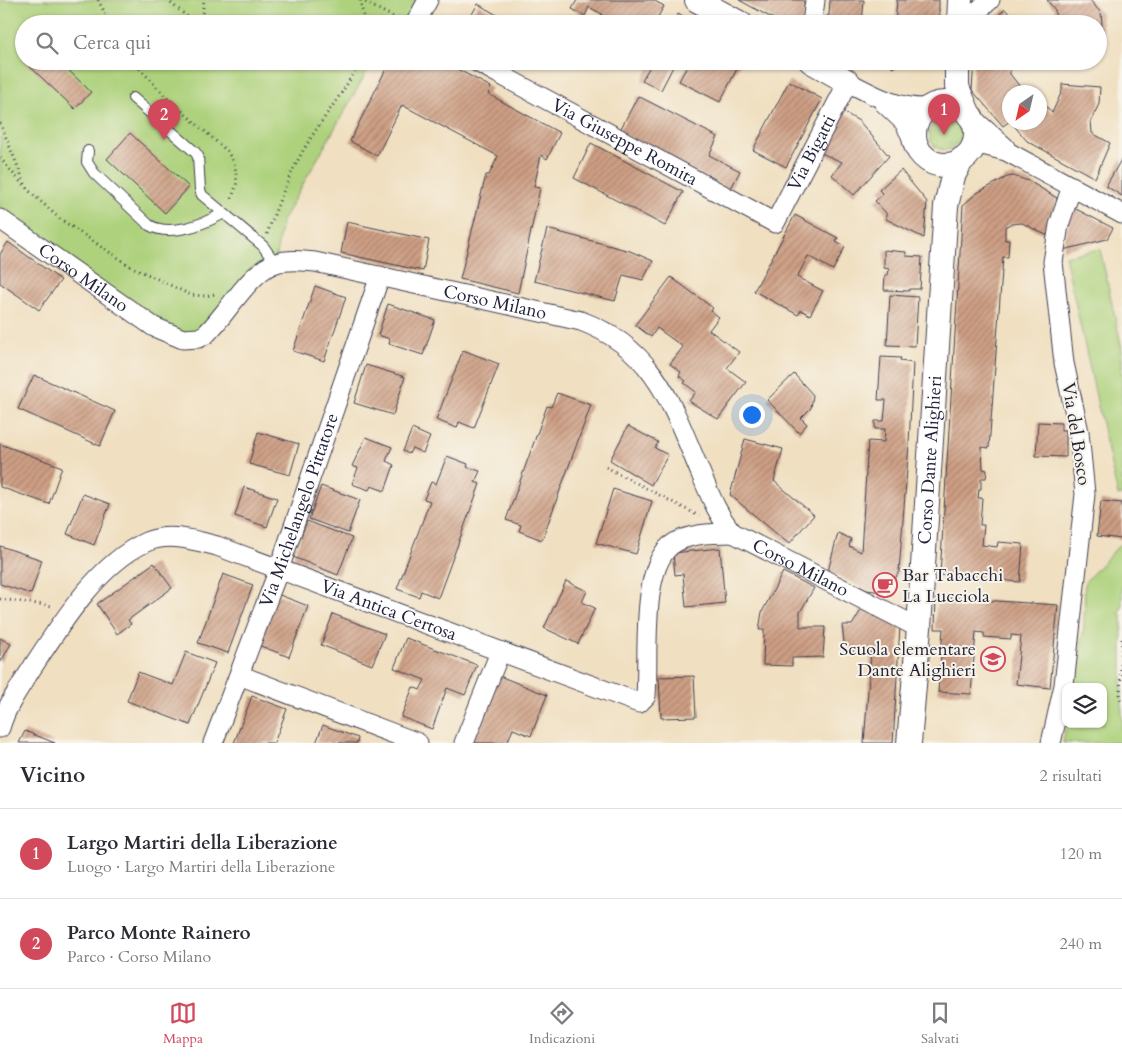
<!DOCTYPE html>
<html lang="it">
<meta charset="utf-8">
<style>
:root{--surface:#fff;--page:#f7f7f7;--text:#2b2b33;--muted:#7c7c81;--line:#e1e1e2;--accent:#d1495b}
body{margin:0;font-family:Cardo,serif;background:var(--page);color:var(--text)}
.controls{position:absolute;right:15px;bottom:15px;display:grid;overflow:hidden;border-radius:10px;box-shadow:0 1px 4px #0004}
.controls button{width:45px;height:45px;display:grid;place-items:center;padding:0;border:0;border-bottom:1px solid var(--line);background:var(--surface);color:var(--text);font:25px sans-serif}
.compass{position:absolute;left:1002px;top:85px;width:45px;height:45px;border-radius:50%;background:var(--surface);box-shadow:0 1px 4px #0004;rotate:214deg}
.you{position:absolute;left:751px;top:414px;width:18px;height:18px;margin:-12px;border:4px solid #fff;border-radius:50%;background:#1a73e8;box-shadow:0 0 0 8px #1a73e833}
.badge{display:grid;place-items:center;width:32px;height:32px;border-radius:50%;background:var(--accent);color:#fff;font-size:16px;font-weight:700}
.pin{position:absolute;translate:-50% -41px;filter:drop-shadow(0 1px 2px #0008)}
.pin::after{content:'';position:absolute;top:26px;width:18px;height:15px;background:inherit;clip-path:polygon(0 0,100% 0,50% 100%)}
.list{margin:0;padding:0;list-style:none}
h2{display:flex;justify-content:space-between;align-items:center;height:65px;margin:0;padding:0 20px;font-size:21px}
h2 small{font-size:16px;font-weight:400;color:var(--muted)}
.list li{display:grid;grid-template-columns:32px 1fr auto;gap:15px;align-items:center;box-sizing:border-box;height:90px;padding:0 20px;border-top:1px solid var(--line)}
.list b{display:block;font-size:19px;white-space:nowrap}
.list p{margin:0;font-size:16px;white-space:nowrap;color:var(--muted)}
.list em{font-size:16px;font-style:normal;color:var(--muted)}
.icon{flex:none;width:28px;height:28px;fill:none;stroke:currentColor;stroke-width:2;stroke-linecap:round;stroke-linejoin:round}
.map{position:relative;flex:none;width:1122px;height:743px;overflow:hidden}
.search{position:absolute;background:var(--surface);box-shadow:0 1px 4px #0004;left:15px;right:15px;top:15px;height:55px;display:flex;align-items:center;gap:12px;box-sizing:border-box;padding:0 18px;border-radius:28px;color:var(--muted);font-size:19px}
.sheet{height:245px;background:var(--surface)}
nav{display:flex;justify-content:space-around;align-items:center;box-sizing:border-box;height:70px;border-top:1px solid var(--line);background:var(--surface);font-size:14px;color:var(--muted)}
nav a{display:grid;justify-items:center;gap:2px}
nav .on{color:var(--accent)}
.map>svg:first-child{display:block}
</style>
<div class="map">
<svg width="1122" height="743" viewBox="0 0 1122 743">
<defs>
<pattern id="grass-tufts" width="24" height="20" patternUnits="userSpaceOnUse" patternTransform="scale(1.25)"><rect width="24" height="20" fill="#add17b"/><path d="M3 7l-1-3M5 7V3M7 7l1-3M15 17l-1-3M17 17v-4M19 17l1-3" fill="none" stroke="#95b36b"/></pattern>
<pattern id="building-hatch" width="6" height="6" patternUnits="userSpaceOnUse" patternTransform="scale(1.25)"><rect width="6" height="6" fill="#ce9f84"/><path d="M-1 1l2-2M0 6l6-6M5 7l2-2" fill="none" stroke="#a7816d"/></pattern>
</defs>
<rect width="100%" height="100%" fill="#f7f3e8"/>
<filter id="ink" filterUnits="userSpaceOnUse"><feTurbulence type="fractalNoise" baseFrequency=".02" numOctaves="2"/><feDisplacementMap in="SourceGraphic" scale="10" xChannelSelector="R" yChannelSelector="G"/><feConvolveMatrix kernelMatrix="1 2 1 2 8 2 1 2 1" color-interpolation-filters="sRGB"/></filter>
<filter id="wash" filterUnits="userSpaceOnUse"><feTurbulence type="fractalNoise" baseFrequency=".0096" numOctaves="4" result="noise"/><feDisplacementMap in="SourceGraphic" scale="20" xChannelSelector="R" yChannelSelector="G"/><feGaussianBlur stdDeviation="1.12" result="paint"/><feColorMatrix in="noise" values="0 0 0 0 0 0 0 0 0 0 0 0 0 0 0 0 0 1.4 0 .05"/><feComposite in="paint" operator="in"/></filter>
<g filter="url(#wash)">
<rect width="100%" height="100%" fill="#f0dfc0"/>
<path fill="url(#grass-tufts)" stroke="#687a5b" d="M929 134a16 16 0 1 1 32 0a16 16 0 1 1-32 0Z"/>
<path fill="#add17b" stroke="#687a5b" d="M0,0h417l-13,22 -7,-3 -3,5h-370v37h349l-91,160 -7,42 -84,76 -191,-120z
M1100,249l22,100v146l-4,1 -53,-240z
M1122,542v65l-3,8h3v128h-59l3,-19h37v-37h-30l11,-59 1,-46z"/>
<g id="blocks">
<path fill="url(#building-hatch)" d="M577,0h76l11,6 -10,18h-33l-6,-3 -1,3h-12l-4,-2 4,-8 -13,-7 -4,9 -13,-7z
M739,0h63l2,2v22h-21z
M830,0h34l-2,24h-39l1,-6 5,-3z
M897,0h42v24h-44z
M1047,0h43l11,13 3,33h-6v-22h-42l-1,-14z
M478,4l29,17 2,-4 12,7h-55z
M1005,9l13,15h-29z
M678,14l18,10h-23z
M24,61h35l32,31 -16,17z
M390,61h36l7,4 2,-4h7l49,26 -3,7 72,39 -13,26 -6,-4 -7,32 6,1 -22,105 -58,-14 26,-104h3l9,-19 -96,-51 -25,51 -27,-15z
M653,61h23l-15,29 -19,-10z
M690,61h51l-21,41 -41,-21z
M850,61h26l-1,4z
M892,61h14l-14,7z
M974,61h36v13l14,18h-14v29l-7,5 -31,-36z
M789,81l33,18 -36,68 -33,-17z
M1062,84l38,3 -1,17 -8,17 1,12 18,10 -15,35 -68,-37 -16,-19h29v-23l12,14 10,-22z
M638,96l80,41 -9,18 31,16 -10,19 -111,-58z
M843,112l16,9 30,35 -35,39 -22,-20 10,-13 -21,-9z
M130,133l59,54 -24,26 -58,-54z
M591,143l92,49 -18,34 -91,-48z
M1122,158v38l-16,-10z
M901,170l26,32 -3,36 -38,-19v-6l-11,-12 8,-7 -4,-4z
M1013,176l16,5 28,17 -4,33 -7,4 -24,-12 -12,1 -5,3v13h4l-1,17h-5l-14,191 -7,-1 1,22 4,1 -1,8h-5v11h-2l-1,9h4l-2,27h4l-2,20 15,2 1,-5 25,2 -3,38 -80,-7 23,-370 14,-12 30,-16z
M1072,207l41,21 -6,11 -44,11z
M795,215l43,23 -2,4 9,5 -12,23 -25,-14 -11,21 26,14 -13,24 -9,-5 -3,5 -44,-24z
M347,222l82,18 -6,31 -82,-18z
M547,229l83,22 23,10 -10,19 -20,-5 -8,26 -81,-20z
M8,242l53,38 -22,30 -39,-27v-29z
M884,250l22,2v4l16,1 -2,32h-11v2l-25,-1 1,-15h3l1,-6 -5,-1z
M671,277l42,31 -2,3 8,6 -10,13 30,22 -12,16 19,14 -28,37 -29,-18 7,-9 -12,-9 2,-2 -7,-5 2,-4 -11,-8 13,-17 -26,-19 -6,9 -16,-12z
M315,286l31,11 -22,64 -31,-10z
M890,295l28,2 -3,49 -28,-1z
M388,304l47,16 -12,35 -34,-11 1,-5 -12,-4z
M463,350l36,14 -25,64 -15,-6 -2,6 -21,-8z
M881,357l20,1 -1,3 13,2 -4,81 -10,127 -7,14 -10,7 -15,-2 -39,-19 10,-38 13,6 -2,7 12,6 7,-111 16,1 1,-13h-10v-8h9l2,-21h-8z
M366,365l39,12 -12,38 -39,-12z
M794,374l19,21 -2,13 -10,10 6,6 -8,9 -32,-33z
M34,375l81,36 -15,35 -82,-37z
M557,393l34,12 -49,135 -23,-9 2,-6 -15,-5 41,-114 4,1z
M1038,422l23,1v7h5v27l-30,-1z
M628,426l30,16 -3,6 13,7 -17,30 -41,-25z
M412,429l18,8 -7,16 -11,-5 -3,6 -6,-3z
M258,432l41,12 -9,31 -41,-11z
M366,437l26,10 -6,14 8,4 -9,26 -14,-5 -2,4 -17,-6 6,-16 -6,-2z
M745,439l38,10 -9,32 40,34 -25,29 -59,-49z
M0,444l62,23 -13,37 -49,-17z
M447,456l21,8 -1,3 13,4 -5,11 5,2 -42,114 -17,-7 -2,6 -22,-8 33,-88 -6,-2 7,-17 5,2z
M321,486l39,14 -12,33 -39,-14z
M244,487l33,11 -10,29 -32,-11z
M613,489l39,12 -16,53 -40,-11z
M83,494l27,10 -16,41 -27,-11z
M1101,501l21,2v36l-25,-3z
M307,521l45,17 -14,37 -45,-18z
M0,546l42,14 -11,34 -31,-10z
M720,548l5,55 -39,4 -3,-33 -8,1 -2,-22z
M154,563l18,25 -44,32 3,4 -14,10 -20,-30z
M783,572l31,16 -14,24v15h25l-2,30 -31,1v8l-29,-1 1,-35h-5l3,-18z
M223,574l30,11 -25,68 -30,-10z
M566,581l21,10 -5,11 13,6 -17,36 -34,-16z
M277,594l31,12 -19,51 -31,-12z
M936,597l122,8 -8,83 -34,-4 5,-48 -10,-1v4l-27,-2v-4l-8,-1 -5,62 -33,-2 5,-63h-8z
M863,607l37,19 -7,117h-29l7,-91 -26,-1 -3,-26h10z
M333,614l52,20 -13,31 -51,-20z
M0,638l11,6 -11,19z
M406,638l71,27 -12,30 -18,-7 -15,41 -31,-12 12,-30 7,3 5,-10 -31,-12z
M186,652l29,11 -25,62 -63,-24 11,-29 35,13z
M497,675l50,20 -16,41 -18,-7 -6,14h-37z
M694,676l2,41 -35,1 -2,-41z
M252,696l35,13 -13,34h-40z
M323,725l35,13 -1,5h-41z
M25,731l30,12h-36z"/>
</g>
</g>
<g filter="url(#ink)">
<use href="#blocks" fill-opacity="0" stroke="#413e4f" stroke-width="1"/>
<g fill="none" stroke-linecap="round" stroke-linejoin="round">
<defs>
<path id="service" d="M133,98l62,54 3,4 2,34 2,5 61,51 12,17
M88,151l-1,11 7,11 55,52c20,12 53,0 73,-11"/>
<g id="minor">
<path d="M415,24l13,-24"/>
<path d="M812,24l3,-24"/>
<path d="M963,24l27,-24"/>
<path id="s1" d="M475,61l300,162 73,-141c25,13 49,27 78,26"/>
<path d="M884,103l20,19 12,23"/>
<path d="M971,117l34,30"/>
<path d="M969,152l5,-4 9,-3 23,6 116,63"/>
<path id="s2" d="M0,219l154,108 29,12 16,-1 7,-4c21,-20 44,-63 70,-71 13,-4 26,-2 39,-1l266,59c75,28 91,85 120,153 9,21 17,42 32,59l186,95"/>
<path d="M239,675l179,68"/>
<path id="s3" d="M0,728c6,-22 20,-41 32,-60 28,-43 66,-104 114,-126 23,-10 48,-2 71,4l422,157 7,-7c3,-39 -6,-124 24,-150 16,-13 44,-13 63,-13"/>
<path id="s4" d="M213,743l66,-174 101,-293"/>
<path d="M464,743l36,-91"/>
<path d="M1051,743l13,-58 21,-191 -6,-62 -15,-69 -11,-101 6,-37 13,-39"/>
</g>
<g id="tertiary">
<path d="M697,0l44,24"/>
<path d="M959,24l1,-24"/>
<path d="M811,61l37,21"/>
<path d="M957,61v26l12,28"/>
<circle cx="945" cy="134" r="31"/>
<path id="s5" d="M909,743l10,-115 27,-422 7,-30 9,-17"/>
</g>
</defs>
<use href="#service" stroke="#413e4f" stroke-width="12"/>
<use href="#minor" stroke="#413e4f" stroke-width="21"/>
<use href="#tertiary" stroke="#413e4f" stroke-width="26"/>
<path stroke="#413e4f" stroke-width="3" stroke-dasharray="1 4" stroke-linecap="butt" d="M98,0l13,24
M167,0l22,18 8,1 5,-4 2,-15
M360,0l5,24
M361,0l38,20
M133,61l32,35 62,55 8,14 2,18 -6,18
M0,123l27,66 33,30 70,47 38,18 23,11 15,1 9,-2
M0,158l25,29
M267,234c12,-34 25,-67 45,-98 16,-25 35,-48 48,-75
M606,467l93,49
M0,599l53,7
M1122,639l-2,59 2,4"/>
<use href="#service" stroke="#fff" stroke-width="10"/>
<use href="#minor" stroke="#fff" stroke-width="19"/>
<use href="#tertiary" stroke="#fff" stroke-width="24"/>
</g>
</g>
<defs>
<symbol id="cafe-ring" viewBox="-11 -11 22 22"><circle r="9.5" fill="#f7f3e8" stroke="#d1495b" stroke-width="1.5"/><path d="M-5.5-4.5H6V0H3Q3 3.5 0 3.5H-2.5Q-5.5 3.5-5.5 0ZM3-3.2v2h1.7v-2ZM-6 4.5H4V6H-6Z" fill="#d1495b"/></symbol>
<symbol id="school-ring" viewBox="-11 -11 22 22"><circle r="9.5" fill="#f7f3e8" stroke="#d1495b" stroke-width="1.5"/><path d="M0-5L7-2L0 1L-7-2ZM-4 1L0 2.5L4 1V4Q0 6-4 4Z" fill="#d1495b"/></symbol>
</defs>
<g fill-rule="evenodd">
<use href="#cafe-ring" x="871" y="571" width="28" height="28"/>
<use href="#school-ring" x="979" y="645" width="28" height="28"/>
</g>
<g text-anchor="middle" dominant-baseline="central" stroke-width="4" stroke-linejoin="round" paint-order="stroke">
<g font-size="18" fill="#22223b" stroke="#f7f3e8">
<text stroke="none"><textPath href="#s1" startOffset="170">Via Giuseppe Romita</textPath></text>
<text stroke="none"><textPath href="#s1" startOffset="420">Via Bigatti</textPath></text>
<text stroke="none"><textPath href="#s2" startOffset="102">Corso Milano</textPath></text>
<text stroke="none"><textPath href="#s2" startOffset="568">Corso Milano</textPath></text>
<text transform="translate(1076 434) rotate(81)">Via del Bosco</text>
<text stroke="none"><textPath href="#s5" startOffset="284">Corso Dante Alighieri</textPath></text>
<text stroke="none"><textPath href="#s4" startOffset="248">Via Michelangelo Pittatore</textPath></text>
<text stroke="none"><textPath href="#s2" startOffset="1001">Corso Milano</textPath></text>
<text stroke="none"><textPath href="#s3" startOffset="496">Via Antica Certosa</textPath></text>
</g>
<g font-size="18" fill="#22223b" stroke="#f7f3e8" text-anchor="start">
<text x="902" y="575">Bar Tabacchi<tspan x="902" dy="21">La Lucciola</tspan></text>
<text x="976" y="649" text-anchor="end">Scuola elementare<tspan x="976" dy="21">Dante Alighieri</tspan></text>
</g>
</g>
</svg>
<div class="controls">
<button><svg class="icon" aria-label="layers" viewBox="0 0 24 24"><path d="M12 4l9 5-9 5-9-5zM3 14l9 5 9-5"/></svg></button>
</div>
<svg class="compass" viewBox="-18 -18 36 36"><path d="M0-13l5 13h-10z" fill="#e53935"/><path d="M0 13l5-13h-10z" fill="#7c7c81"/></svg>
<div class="you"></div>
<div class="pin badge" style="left:944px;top:135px">1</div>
<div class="pin badge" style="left:164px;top:140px">2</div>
<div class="search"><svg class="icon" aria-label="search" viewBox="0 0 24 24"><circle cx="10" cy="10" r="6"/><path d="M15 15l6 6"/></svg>Cerca qui</div>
</div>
<section class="sheet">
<h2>Vicino<small>2 risultati</small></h2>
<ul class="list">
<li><span class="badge">1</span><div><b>Largo Martiri della Liberazione</b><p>Luogo · Largo Martiri della Liberazione</p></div><em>120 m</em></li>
<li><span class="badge">2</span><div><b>Parco Monte Rainero</b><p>Parco · Corso Milano</p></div><em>240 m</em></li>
</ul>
</section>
<nav>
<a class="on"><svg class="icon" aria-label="map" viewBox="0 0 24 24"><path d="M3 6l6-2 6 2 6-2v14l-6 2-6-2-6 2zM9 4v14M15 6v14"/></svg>Mappa</a>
<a><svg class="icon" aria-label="directions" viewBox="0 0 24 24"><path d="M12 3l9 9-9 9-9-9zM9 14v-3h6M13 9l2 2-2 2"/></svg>Indicazioni</a>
<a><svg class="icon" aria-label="saved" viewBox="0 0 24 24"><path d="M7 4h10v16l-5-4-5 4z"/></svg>Salvati</a>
</nav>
